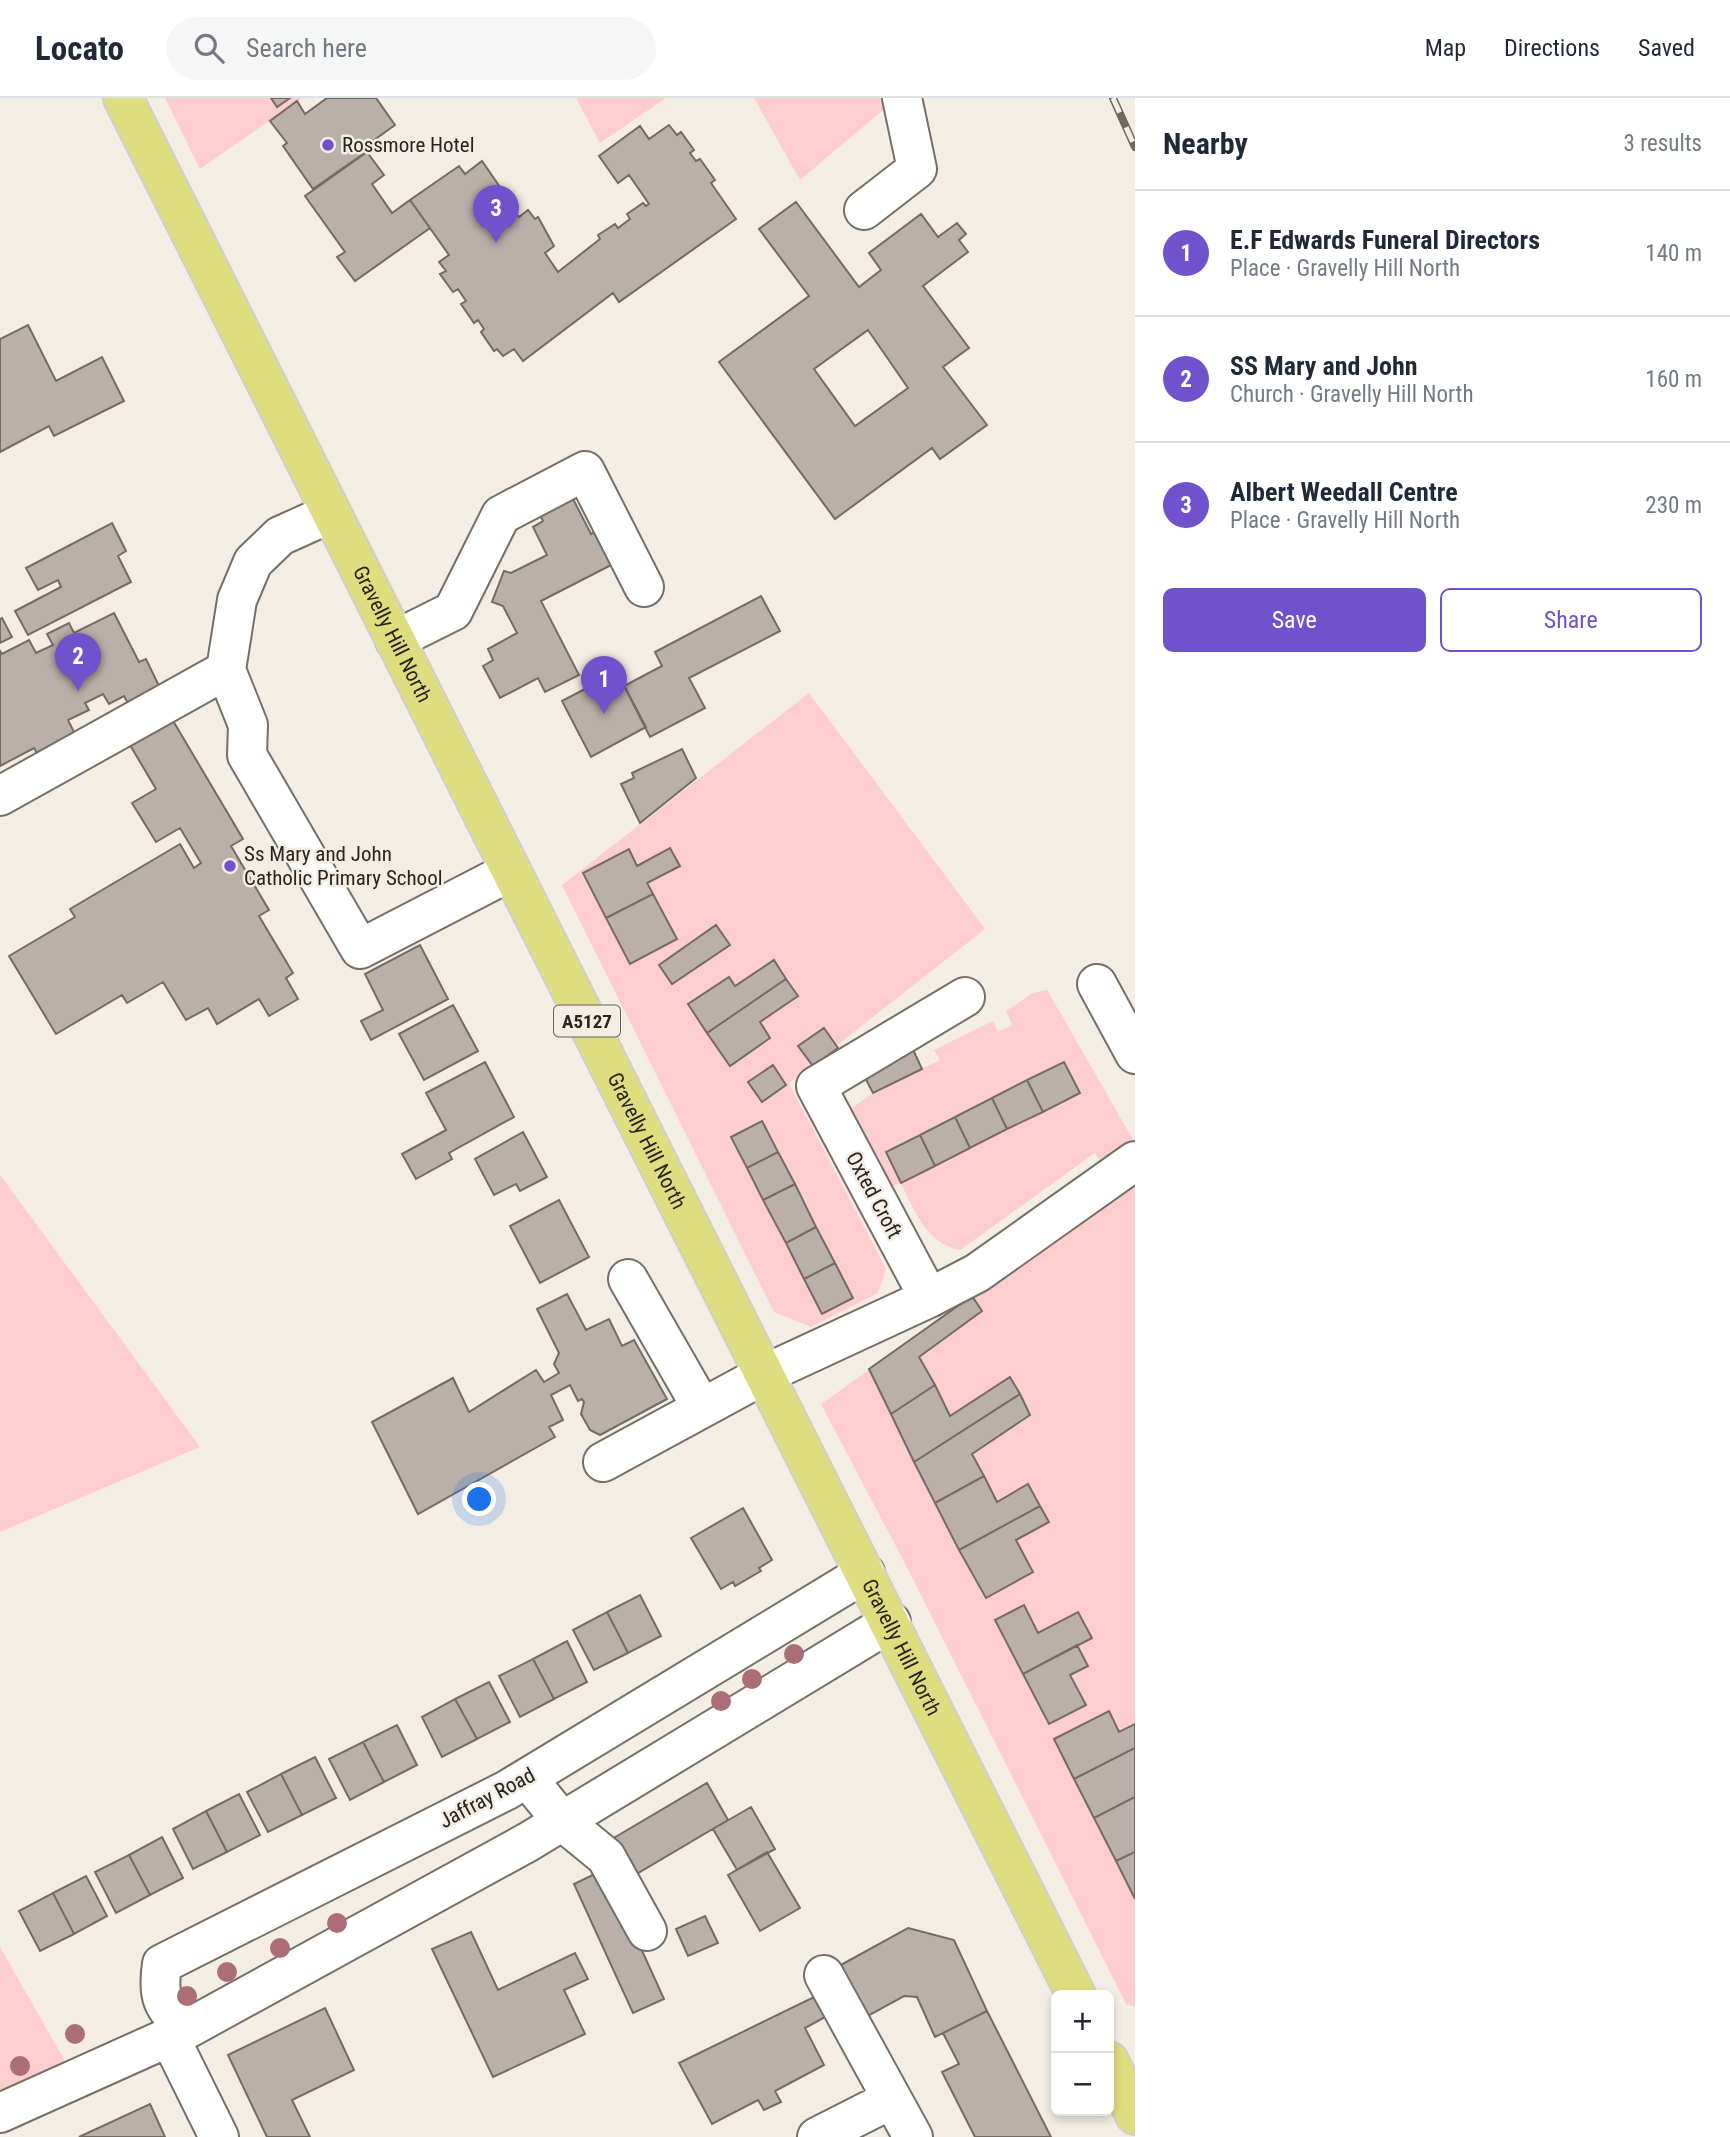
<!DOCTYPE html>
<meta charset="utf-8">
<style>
:root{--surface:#fff;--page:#f6f6f7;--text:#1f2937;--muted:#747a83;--line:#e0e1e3;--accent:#6f52cc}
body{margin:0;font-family:"Roboto Condensed",sans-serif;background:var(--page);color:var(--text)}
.controls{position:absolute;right:21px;bottom:21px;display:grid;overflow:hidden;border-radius:10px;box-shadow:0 4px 10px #0003}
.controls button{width:63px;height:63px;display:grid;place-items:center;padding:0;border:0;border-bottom:2px solid var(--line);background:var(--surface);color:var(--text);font:35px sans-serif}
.you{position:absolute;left:480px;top:1402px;width:24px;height:24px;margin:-18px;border:5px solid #fff;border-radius:50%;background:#1a73e8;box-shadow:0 0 0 10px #1a73e833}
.badge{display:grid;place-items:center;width:46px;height:46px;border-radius:50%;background:var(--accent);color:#fff;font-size:23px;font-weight:700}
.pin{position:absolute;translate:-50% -58px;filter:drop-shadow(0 2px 4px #0008)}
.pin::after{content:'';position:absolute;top:37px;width:24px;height:21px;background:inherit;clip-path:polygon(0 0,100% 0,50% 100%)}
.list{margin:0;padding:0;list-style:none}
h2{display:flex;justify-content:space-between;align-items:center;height:91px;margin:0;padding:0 28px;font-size:30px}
h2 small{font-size:23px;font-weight:400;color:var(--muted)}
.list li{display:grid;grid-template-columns:46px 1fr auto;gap:21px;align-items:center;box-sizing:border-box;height:126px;padding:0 28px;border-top:2px solid var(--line)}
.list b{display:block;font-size:26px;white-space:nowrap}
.list p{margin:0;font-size:23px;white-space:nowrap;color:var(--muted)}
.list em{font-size:23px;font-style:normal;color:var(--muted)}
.actions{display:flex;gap:14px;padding:21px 28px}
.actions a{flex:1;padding:16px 0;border:2px solid var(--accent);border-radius:10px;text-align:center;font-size:24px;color:var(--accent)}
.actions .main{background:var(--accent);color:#fff}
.icon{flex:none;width:38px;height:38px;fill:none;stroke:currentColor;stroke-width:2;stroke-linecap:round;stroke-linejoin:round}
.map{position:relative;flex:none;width:1135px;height:2039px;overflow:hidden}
header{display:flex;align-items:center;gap:42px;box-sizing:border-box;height:98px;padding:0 35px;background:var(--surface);border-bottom:2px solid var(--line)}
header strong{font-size:33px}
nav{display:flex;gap:38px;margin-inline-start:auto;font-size:24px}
.search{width:490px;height:63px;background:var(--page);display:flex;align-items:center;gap:18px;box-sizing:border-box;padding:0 24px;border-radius:38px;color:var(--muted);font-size:26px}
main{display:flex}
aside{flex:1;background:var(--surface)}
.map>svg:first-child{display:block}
</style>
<header>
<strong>Locato</strong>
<div class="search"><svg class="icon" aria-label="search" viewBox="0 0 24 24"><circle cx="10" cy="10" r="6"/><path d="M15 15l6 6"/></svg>Search here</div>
<nav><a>Map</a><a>Directions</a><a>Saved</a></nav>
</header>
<main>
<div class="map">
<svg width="1135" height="2039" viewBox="0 0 1135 2039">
<rect width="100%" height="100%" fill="#f4ede3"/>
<path fill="#fecdcd" d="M165,0h137l-102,71z
M576,0h90l-66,45z
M754,0h133l2,7 -89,75z
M809,595l176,236 -196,154 97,186 -8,24 -67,34 -37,-15 -212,-427z
M1047,892l88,153 -32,23 -8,-13 -135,97c-33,-6 -46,-40 -59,-67l-13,5 -40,-77 25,-18 67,-33 -6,-10 59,-29 5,11 14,-7 -6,-14 27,-18z
M0,1077l200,272 -200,85z
M1135,1083v826l-9,-3 -215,-429 -90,-171z
M0,1849l66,116 -66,30z"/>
<path fill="#baafa9" stroke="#756b66" stroke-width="2" fill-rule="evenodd" d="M271,0h19l-13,9z
M327,0h49l19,27 -25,18 3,4 -60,42 -30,-43 4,-3 -17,-22 27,-20 8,13z
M669,27l8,10 4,-3 13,18 -4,3 6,8 4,-2 15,21 -4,3 25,36 -117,83 -6,-9 -90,68 -9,-12 -11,7 -6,-7 -3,2 -13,-19 3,-3 -6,-9 -4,3 -13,-19 5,-3 -8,-12 -5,3 -13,-18 6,-3 -7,-9 10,-7 -39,-55 49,-34 6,8 17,-13 20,29 -11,8 9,12 9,-6 10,13 9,-7 7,9 3,-2 16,29 -9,7 13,19 42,-33 -2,-4 17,-11 3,4 12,-9 -3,-5 16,-11 3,3 3,-2 -20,-29 -11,8 -19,-27 41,-30 9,13z
M367,54l17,23 -12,9 20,29 18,-13 20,28 -75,53 -18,-24 8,-5 -40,-56z
M796,104l63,85 22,-17 -12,-17 52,-39 17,23 19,-14 9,11 -7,6 9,12 -45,34 46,62 -26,19 44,58 -47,34 -8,-11 -97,71 -116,-157 90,-66 -50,-67zM868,232l40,58 -53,38 -41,-57z
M28,227l28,56 46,-24 22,44 -70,35 -5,-10 -49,26v-113z
M570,395l21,41 9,-5 17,33 -76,39 38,74 -34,17 -7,-14 -38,20 -17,-32 10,-6 -5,-11 29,-16 -14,-27 -11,-4 12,-31 7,2 36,-18 -14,-28 10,-6 -5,-10z
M112,425l14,28 -8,5 13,26 -103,53 -13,-24 46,-24 -3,-7 -20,10 -12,-22z
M761,498l19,35 -91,47 16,30 -55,29 -26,-51 38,-20 -7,-14z
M114,515l25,49 7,-3 14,29 -31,17 -5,-9 -15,8 -6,-10 -18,9 4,7 -21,10 7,14 -38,19 -3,-5 -34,18v-115l2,3 27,-14 7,13 17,-8 -6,-11 22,-11 5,10z
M2,520l10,19 -12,6v-24z
M617,574l29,55 -55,30 -29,-56z
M172,621l71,120 -12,7 38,64 -10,6 34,57 -7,5 12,21 -29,17 -10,-17 -42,25 -9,-16 -22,12 -23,-38 -36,21 -5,-8 -66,39 -47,-78 66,-39 -5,-8 110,-65 14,24 7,-5 -21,-35 -24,14 -24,-39 24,-14 -26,-44z
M682,651l14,29 -56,45 -19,-39 13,-6 -2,-5z
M670,750l10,18 -33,17 6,11 -47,24 -23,-45 46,-24 8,17z
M653,796l24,45 -47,25 -24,-46z
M716,827l14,20 -58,39 -13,-19z
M420,847l28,54 -77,41 -10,-19 22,-11 -18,-36z
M774,862l12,19 -79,54 -19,-29 41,-27 6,9z
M786,881l12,17 -38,26 10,16 -40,28 -23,-33z
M453,907l25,46 -54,29 -25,-46z
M824,930l14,20 -25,18 -15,-20z
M910,945l12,26 -49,24 -13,-25z
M485,964l29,55 -65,36 3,6 -36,20 -14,-25 44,-24 -20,-37z
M1064,964l16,31 -37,19 -16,-32z
M773,967l13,20 -24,17 -14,-20z
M1027,982l16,32 -36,17 -15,-31z
M992,1000l15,31 -37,19 -15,-31z
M955,1019l15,31 -35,18 -15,-31z
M762,1023l16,31 -31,16 -16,-31z
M523,1034l24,45 -27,14 -4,-7 -22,11 -19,-36z
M920,1037l15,31 -34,17 -15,-31z
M778,1054l17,32 -32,16 -16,-32z
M795,1086l21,43 -30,16 -23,-43z
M559,1102l30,57 -49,26 -30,-57z
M816,1129l19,36 -31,16 -18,-36z
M835,1165l18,35 -31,16 -18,-35z
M567,1196l19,36 23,-11 13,27 12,-6 33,59 -67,36 -10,-5 -9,-16 3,-12 -2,-3 -4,2 -8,-16 -19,10 12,25 -14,7 6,10 -137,77 -46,-92 81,-44 16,34 67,-42 8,12 15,-9 -5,-9 5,-11 -22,-44z
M972,1198l10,15 -63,46 16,28 -44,29 -22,-45z
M1010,1279l10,17 -106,68 -23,-48 44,-29 15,31z
M1020,1296l10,21 -58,39 12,22 -49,27 -21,-41z
M984,1378l13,26 31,-18 12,22 -81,44 -24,-47z
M1040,1408l9,16 -33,18 17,32 -47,26 -27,-48z
M743,1410l29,52 -13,8 2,3 -26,15 -2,-4 -12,7 -30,-51z
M640,1497l21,41 -33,17 -21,-41z
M1024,1507l14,28 40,-21 14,26 -69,36 -28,-54z
M607,1514l21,41 -34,17 -21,-40z
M567,1543l20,41 -33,17 -21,-40z
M1077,1547l11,21 -18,9 16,30 -37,19 -26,-50z
M533,1561l21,40 -34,18 -21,-41z
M489,1584l21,40 -33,17 -22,-40z
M455,1601l22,40 -35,18 -20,-40z
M1109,1613l10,21 16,-8v24l-61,31 -20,-40z
M397,1627l20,40 -33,17 -21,-40z
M363,1644l21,40 -34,18 -21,-41z
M1135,1650v49l-41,21 -20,-39z
M315,1659l21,41 -34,17 -21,-41z
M281,1676l21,41 -34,17 -21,-40z
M707,1685l21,37 -95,56 -21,-37z
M239,1696l21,41 -33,17 -21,-41z
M1135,1699v55l-19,9 -22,-43z
M751,1709l24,42 -38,21 -24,-41z
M206,1713l21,41 -34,17 -20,-40z
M162,1739l21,41 -33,17 -21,-40z
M767,1754l33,56 -40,23 -32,-56z
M1135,1754v47l-19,-38z
M129,1757l21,40 -34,18 -21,-41z
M605,1771l59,130 -31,14 -59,-129z
M86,1778l21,40 -33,18 -21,-41z
M53,1795l21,41 -34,17 -21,-40z
M705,1818l13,27 -30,13 -12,-27z
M908,1830l46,12 33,71 -52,26 -18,-40 -13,-1 -38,21 -27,-51z
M471,1834l27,58 77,-37 13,26 -24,11 21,44 -92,43 -61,-128z
M814,1899l11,20 -20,11 19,37 -49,26 6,11 -17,8 -6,-10 -46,24 -33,-61z
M325,1910l29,62 -62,30 18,37h-43l-39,-82z
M987,1913l64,126h-76l-33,-65 17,-8 -16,-31z
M150,2006l15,33h-86z"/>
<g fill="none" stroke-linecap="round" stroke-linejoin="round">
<defs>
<path id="minor" d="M864,112l53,-41 -15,-71
M331,415l-51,23 -27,26 -16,38 -11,70 22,55 -1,30 113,194 151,-78
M395,542l58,-29 48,-96 84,-44 59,116
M0,698l226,-126
M1097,886l38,70
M628,1181l74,129
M929,1200l48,-25 158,-112
M603,1364l162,-88 164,-76 -113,-212 149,-89
M865,1475l-358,217 -345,174c-5,33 0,43 25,65l341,-187 363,-220
M527,1680l35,43 44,36 41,74
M824,1877l89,162
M170,1940l49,99
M0,2015l187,-84
M817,2039l75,-38"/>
<g id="major">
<path id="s1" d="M123,0l953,1897"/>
<path d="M1109,1963l26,54"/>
</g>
</defs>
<use href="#minor" stroke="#756f66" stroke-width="42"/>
<use href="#major" stroke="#cfcfce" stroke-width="42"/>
<use href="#minor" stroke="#fff" stroke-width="38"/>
<use href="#major" stroke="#e0dd80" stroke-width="38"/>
<defs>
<path id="rail" d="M1113,0l22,49"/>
</defs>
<use href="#rail" stroke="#6d6a63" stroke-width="8"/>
<use href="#rail" stroke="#f4ede3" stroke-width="5" stroke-dasharray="16" stroke-linecap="butt"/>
</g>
<g fill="#ab6d76">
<circle cx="794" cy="1556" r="10"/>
<circle cx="752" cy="1581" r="10"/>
<circle cx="721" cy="1603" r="10"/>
<circle cx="337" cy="1825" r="10"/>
<circle cx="280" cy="1850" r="10"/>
<circle cx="227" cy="1874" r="10"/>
<circle cx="187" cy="1898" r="10"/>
<circle cx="75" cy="1936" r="10"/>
<circle cx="20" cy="1968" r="10"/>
</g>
<g fill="#6f52cc" stroke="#f4ede3" stroke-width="2.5">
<circle cx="328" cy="47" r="7"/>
<circle cx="230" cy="768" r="7"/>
</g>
<g text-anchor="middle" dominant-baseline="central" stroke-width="5" stroke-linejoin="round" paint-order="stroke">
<rect fill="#f4ede3" stroke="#64615b" stroke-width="2" x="554" y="907.5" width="66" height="31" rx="5"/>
<g font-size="19" font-weight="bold" fill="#272521">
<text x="587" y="923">A5127</text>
</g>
<g font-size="21" fill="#272521" stroke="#f4ede3" text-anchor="start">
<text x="342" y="47">Rossmore Hotel</text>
<text x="244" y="756">Ss Mary and John<tspan x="244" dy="24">Catholic Primary School</tspan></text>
</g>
<g font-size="21" fill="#272521" stroke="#f4ede3">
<text stroke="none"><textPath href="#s1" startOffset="600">Gravelly Hill North</textPath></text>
<text stroke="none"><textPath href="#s1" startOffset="1167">Gravelly Hill North</textPath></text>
<text transform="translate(874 1097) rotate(62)">Oxted Croft</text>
<text stroke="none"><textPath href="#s1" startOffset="1734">Gravelly Hill North</textPath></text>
<text transform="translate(487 1700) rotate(-28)">Jaffray Road</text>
</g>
</g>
</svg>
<div class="controls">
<button>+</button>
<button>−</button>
</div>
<div class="you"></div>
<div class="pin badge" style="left:604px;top:616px">1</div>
<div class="pin badge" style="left:78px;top:593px">2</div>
<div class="pin badge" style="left:496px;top:145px">3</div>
</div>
<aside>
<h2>Nearby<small>3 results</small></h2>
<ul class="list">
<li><span class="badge">1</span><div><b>E.F Edwards Funeral Directors</b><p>Place · Gravelly Hill North</p></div><em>140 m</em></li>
<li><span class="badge">2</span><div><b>SS Mary and John</b><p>Church · Gravelly Hill North</p></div><em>160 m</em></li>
<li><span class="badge">3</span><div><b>Albert Weedall Centre</b><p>Place · Gravelly Hill North</p></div><em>230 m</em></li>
</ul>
<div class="actions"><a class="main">Save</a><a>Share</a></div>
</aside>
</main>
